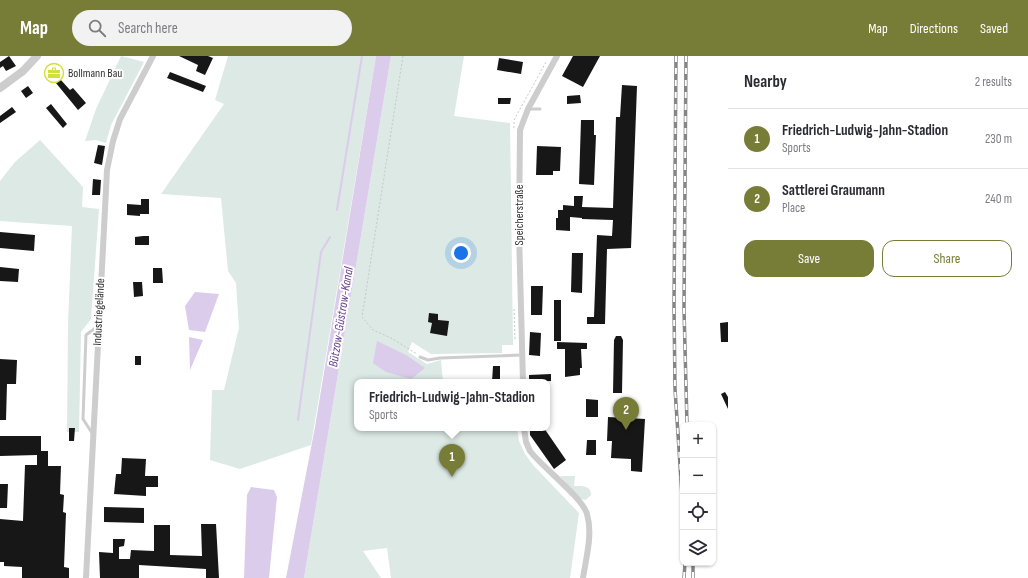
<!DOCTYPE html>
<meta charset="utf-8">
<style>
:root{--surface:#fff;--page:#f2f2f3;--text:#2b2b33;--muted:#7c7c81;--line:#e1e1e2;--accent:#777c36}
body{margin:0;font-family:"Sofia Sans Condensed",sans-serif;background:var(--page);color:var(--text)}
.controls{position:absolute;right:12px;bottom:12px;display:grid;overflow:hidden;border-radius:8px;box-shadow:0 1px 3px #0004}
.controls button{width:36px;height:36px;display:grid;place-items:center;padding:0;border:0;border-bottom:1px solid var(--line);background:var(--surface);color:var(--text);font:20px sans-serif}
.you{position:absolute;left:461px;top:197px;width:14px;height:14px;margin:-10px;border:3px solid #fff;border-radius:50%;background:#1a73e8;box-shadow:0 0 0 6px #1a73e833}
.badge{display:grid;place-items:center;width:26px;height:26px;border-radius:50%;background:var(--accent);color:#fff;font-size:13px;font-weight:700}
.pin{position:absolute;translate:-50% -33px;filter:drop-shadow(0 1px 2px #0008)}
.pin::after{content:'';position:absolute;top:21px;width:14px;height:12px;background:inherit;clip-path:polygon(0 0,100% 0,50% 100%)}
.popup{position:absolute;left:354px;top:323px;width:196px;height:52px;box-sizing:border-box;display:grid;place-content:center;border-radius:8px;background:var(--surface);filter:drop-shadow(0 1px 3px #0005);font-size:13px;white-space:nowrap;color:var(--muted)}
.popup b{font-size:15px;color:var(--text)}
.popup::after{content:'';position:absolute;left:50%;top:100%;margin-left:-8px;border:8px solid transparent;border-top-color:var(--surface)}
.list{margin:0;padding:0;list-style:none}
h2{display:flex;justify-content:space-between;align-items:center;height:52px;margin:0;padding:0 16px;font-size:17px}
h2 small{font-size:13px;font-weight:400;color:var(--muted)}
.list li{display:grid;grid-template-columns:26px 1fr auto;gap:12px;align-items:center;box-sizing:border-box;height:60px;padding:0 16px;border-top:1px solid var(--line)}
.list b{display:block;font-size:15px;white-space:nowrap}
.list p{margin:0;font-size:13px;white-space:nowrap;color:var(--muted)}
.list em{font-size:13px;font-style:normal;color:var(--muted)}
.actions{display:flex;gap:8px;padding:12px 16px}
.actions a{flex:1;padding:9px 0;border:1px solid var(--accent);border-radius:12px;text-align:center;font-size:14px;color:var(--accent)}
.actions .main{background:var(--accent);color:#fff}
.icon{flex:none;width:22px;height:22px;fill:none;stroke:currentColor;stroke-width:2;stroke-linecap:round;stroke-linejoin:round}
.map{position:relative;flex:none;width:728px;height:522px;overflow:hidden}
header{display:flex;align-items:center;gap:24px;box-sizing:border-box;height:56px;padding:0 20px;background:var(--accent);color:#fff}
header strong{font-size:19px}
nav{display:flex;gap:22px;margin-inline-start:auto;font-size:14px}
.search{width:280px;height:36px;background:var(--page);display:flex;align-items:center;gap:10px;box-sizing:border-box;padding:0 14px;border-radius:22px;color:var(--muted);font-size:15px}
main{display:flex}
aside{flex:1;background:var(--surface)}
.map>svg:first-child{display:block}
</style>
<header>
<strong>Map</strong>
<div class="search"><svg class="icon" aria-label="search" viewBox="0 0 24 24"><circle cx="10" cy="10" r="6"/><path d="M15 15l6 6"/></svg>Search here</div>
<nav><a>Map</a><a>Directions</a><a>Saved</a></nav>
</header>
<main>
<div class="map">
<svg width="728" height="522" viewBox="0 0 728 522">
<rect width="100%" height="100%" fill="#fff"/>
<path fill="#dce9e4" d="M121,0l23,6 -33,63 -5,18 -10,-3 -11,1 11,-32z
M228,0h148l-65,389 -71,24 -30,-9 2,-70h12l15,-62 -3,-45 -8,-12 -7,-73 -60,-4 63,-90 -9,-4z
M391,0h73l-10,60 56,7 3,222h-11v8l-71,1 -19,-12 -4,10 19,12 14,-4 2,22h-86v46h160l2,13 6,13 8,11 46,48 -9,65h-179l-4,-30 -24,3 18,27h-77z
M40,84l43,47 -1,20 17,2 -8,110 -10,13 -2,100h-12l1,-108 4,-98 -72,-5v-40l15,-19z
M560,420h15l-1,10c8,0 17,-1 17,9l-5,5 -5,-1z"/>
<path fill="#dccceb" d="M376,0h15l-87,522h-18l29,-151z
M195,236l24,2 -14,38 -16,-2 -4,-24z
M189,281l14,3 -13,30z
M377,285l29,14 19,13 -14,11 -25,-7 -13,-9z
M251,431l23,3 3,7 -8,81h-25l3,-83z"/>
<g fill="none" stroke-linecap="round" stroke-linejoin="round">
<path stroke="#dccceb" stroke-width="2" d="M337,154l25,-154
M298,364l23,-168 9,-15"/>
</g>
<path fill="#171717" d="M9,0l7,10 -10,5 -3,-5 -3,2v-6z
M179,0h29l5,2 -8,17 -9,-4 2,-6z
M573,0h27l-17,31 -21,-11z
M499,2l24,4 -2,12 -24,-4z
M53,10l8,9 -1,4 10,11 3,-2 13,15 -8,7 -31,-38z
M170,16l36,14 -3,6 -36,-14z
M622,29l15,1 -6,162 -24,1 -2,75h-18v-7h7l3,-82 15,1 1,-16 -31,-1v-1l-12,-1v14l-14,-1v-12h2v-8h5v-5l11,1v-10h9l-1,11 31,1 3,-91h4z
M28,30l5,7 -7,5 -5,-7z
M580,39l1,8 -14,1v-8z
M498,42h13l-1,6h-12z
M51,48l16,20 -4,4 -17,-20z
M12,51l4,5 -16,11v-7z
M581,64h13v15h2l-2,50 -15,-1z
M98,89l7,1 -3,19 -8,-2z
M537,90l24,1 -1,24h-7v4h-17z
M93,123l8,1 -1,15h-8z
M141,143h8v15h-9v2l-13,-1v-11l14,1z
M0,176l35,3 -1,16 -34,-3z
M143,180h6v9h-14v-8z
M572,197h11l-1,40 -11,-1z
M0,211l19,2 -1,13 -18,-1z
M153,212h9l1,15h-10z
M133,226h9l1,14 -9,1z
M531,230h12l-1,29h-11z
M554,244h7v41h-7z
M429,257l9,1v6l11,1 -2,15 -17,-3 2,-10 -4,-1z
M728,266v20h-7l-1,-19z
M530,276l11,1 -1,23 -11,-1z
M616,280h5l2,4 -1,53h-9l1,-53z
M557,286l30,1v6h-6l1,19h-2v7l-15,2v-28h-8z
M135,300h6v9h-6z
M0,303l17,1 -1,24h-9l-1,36h-6z
M493,310h7v16h-8z
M551,318v7l-22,1v-7z
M725,336l3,5v12l-7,-15z
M586,343l12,1v17h-12z
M608,361l37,2 -3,53 -11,-1v-12l-20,-1 1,-17h-5z
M69,372h6l-1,13h-5z
M530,372h14l22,32 -12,9 -24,-34z
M0,380h41v15h7v15h13l-1,28 4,1 -1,17 3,1 -2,54 5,1v10h-47v-11l-18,-1v-4h-4v-43l23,2 2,-56h12v-10l-37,1z
M587,384h9v15h-10z
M122,402l24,1 -1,17h13v11h-12v9l-32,-2 2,-20h5z
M0,428h8l-1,24h-7z
M104,451l40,1v15l-40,-1z
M201,468h15l3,54h-13v-9l-67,-4v13h-39l-1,-26 14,1v-14h12l-1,7 -5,1v12h11l1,-9 23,1v-26h16v30l32,1z"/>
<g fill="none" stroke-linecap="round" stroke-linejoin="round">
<path stroke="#c7c7c7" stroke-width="1" stroke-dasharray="2 2" stroke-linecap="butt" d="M403,0l-41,261 11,13 18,8 26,16
M514,72v-8l32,-58
M514,253l1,31"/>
<path stroke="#cdcdcd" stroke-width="3" d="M528,53h12
M420,301l8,3 12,-2 82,-3
M92,377l-9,-14 3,-84 12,-9"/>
<path stroke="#cdcdcd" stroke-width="6" d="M523,326l-4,-149 1,-103 8,-21 29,-53
M524,372l2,14 4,9c13,17 52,46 57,63 6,20 -1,44 -4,64
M86,522l21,-408 6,-29 7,-22 33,-63"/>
<path stroke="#cdcdcd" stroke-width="8" d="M0,32l23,-17 14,-15"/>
<defs>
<path id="rail" d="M676,0l-2,251 1,82 8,121
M686,0l-2,253 3,116
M684,522l1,-15
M693,522v-15"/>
</defs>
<use href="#rail" stroke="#858585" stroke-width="3.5"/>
<use href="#rail" stroke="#fff" stroke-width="2" stroke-dasharray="6" stroke-linecap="butt"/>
</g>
<defs>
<symbol id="office-ring" viewBox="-11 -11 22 22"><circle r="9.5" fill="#fff" stroke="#d5df3a" stroke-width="1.5"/><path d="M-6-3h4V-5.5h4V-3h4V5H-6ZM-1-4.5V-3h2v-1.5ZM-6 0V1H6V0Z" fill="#d5df3a"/></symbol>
</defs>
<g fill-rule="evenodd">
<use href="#office-ring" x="43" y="6" width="22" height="22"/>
</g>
<g text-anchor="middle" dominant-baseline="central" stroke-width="4" stroke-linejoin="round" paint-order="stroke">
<g font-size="12" fill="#303030" stroke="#fff" text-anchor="start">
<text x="68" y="17">Bollmann Bau</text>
</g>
<g font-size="12" fill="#303030" stroke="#fff">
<text transform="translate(519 159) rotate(-90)">Speicherstraße</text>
<text transform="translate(99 256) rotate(-87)">Industriegelände</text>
</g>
<g font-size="13" font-style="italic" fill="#69408f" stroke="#fff">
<text transform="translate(341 261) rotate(-81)">Bützow-Güstrow-Kanal</text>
</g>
</g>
</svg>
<div class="controls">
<button>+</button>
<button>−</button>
<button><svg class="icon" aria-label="locate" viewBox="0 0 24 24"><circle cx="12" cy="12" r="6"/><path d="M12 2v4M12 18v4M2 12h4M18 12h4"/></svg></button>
<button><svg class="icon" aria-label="layers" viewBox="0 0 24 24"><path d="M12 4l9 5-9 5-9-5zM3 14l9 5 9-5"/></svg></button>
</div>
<div class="you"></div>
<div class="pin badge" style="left:452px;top:421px">1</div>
<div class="popup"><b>Friedrich-Ludwig-Jahn-Stadion</b>Sports</div>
<div class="pin badge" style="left:626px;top:374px">2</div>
</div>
<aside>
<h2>Nearby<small>2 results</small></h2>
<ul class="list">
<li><span class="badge">1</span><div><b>Friedrich-Ludwig-Jahn-Stadion</b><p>Sports</p></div><em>230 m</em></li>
<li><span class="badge">2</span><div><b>Sattlerei Graumann</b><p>Place</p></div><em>240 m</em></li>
</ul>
<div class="actions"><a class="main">Save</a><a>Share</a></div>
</aside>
</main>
